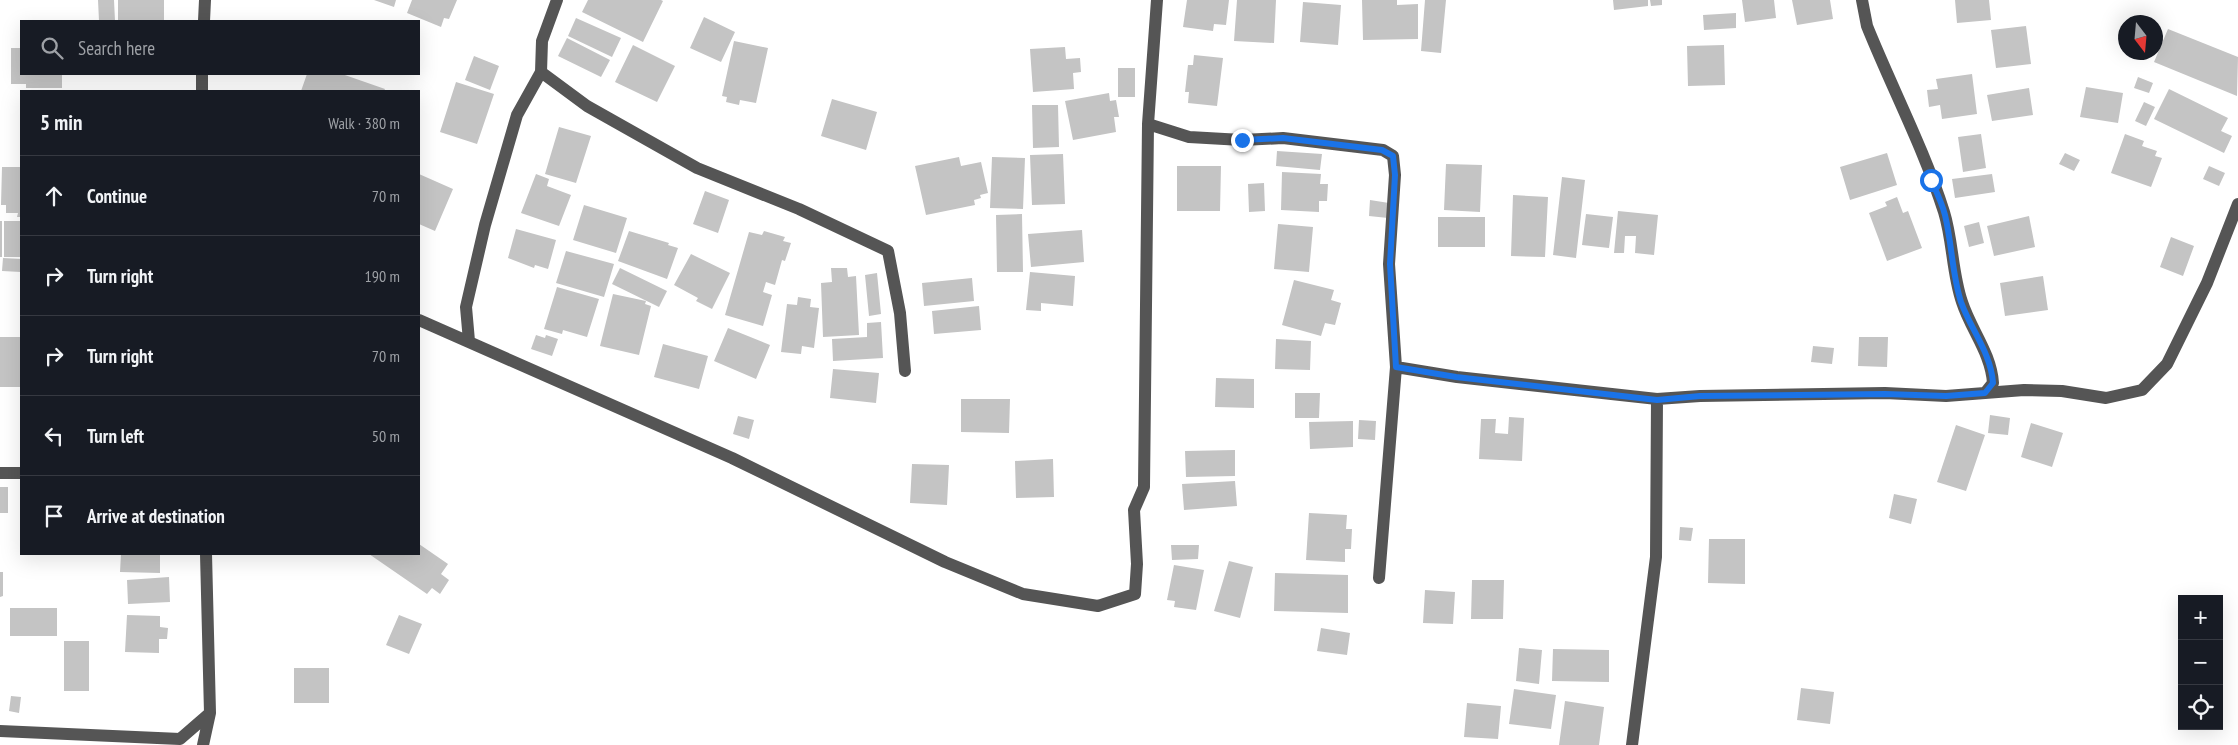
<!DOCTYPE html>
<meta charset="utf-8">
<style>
:root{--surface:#171b24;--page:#242831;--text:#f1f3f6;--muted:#9ea1a6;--line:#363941}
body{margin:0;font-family:"PT Sans Narrow",sans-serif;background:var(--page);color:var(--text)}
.controls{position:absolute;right:15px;bottom:15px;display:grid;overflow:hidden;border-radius:0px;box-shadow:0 5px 20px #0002}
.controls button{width:45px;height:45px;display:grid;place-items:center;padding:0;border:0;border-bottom:1px solid var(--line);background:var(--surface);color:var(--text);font:25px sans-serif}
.compass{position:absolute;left:2118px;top:15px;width:45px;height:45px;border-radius:50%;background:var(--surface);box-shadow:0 5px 20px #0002;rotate:164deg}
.stop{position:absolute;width:15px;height:15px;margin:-11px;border:4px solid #1a73e8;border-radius:50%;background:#fff}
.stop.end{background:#1a73e8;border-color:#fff;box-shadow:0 1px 5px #0008}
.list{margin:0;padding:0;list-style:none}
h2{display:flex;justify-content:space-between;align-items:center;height:65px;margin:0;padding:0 20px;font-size:21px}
h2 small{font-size:16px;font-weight:400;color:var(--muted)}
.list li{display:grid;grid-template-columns:32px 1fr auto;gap:15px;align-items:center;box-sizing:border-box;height:80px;padding:0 20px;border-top:1px solid var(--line)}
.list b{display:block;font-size:19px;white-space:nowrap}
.list em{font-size:16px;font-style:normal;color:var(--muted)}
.icon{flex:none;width:28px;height:28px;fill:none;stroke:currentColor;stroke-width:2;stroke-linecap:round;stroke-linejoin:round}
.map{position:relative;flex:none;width:2238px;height:745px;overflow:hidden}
.search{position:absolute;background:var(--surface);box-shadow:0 5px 20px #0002;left:20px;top:20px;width:400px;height:55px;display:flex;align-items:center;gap:12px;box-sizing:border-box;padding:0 18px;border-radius:0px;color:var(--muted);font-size:19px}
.panel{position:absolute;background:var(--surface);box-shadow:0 5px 20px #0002;left:20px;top:90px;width:400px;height:465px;border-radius:0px}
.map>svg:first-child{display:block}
</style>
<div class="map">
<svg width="2238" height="745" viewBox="0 0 2238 745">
<rect width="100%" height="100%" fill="#fff"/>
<path fill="#c4c4c4" d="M98,0h16l1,21h-16z
M118,0h46v21h-46z
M374,0h22l-2,7z
M412,0h45l-8,19 -5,-1 -3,9 -34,-14z
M588,0h73l2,1 -20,41 -61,-30z
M1187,0h42l-3,25 -12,-1 -1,7 -30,-4z
M1237,0h39l-2,43 -40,-2z
M1362,0h35v5l21,-1v35l-55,1z
M1425,0h21l-5,53 -20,-2z
M1613,0h35v6l-34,4z
M1650,0h12v5l-11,1z
M1742,0h32l2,18 -31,4z
M1792,0h38l3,19 -36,6z
M1955,0h34l2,20 -34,3z
M1303,2l38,3 -3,40 -38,-3z
M1736,13v15l-32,2 -1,-15z
M704,17l31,15 -14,30 -31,-14z
M576,18l45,20 -9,19 -44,-21z
M2026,26l5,38 -35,4 -5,-38z
M2168,29l70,28 -1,39 -83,-34z
M567,38l43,22 -9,17 -43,-21z
M734,41l34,7 -12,55 -16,-3 -1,5 -13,-3 1,-5 -5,-1z
M633,45l42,21 -18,36 -42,-20z
M1724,45l1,40 -37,1 -1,-40z
M1065,47l1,12 14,-1 1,14 -8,1 1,16 -41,3 -3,-43z
M11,48h10v26h41v14h-36v-4h-15z
M1194,55l29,3 -6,48 -29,-3 1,-11h-4l3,-27h5z
M474,56l25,10 -9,24 -25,-10z
M1118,68h17v29h-17z
M307,74h35l43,15 -1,2h-83z
M1972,74l5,40 -35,5 -2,-14 -11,2 -2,-17 11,-1 -2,-10z
M2138,77l15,6 -4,10 -15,-5z
M456,82l38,12 -17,50 -37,-12z
M2086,87l37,6 -5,30 -38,-6z
M2029,88l4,27 -41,6 -5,-26z
M2169,89l59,29 -7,13 11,5 -8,17 -70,-34z
M1109,93l1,8 6,-1 3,17h-5l2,15 -43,8 -8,-39z
M832,99l45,13 -11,38 -45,-14z
M2144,102l11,5 -9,19 -11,-5z
M1032,105h26l1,42 -26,1z
M559,127l32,9 -15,47 -31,-9z
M1981,134l5,34 -23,4 -5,-35z
M2125,134l19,7 -2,5 15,5 -2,5 7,2 -11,29 -40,-14z
M1277,151l45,3 -2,16 -44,-4z
M1887,153l10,32 -47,15 -10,-33z
M2065,153l15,7 -6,11 -15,-7z
M1063,154l2,50 -33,1 -2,-50z
M959,157l2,9 20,-4 7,31 -8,2 1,3 -7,2 1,5 -49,10 -11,-49z
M992,157l33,1 -2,51 -33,-1z
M1446,164l36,1 -2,47 -36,-2z
M1177,166h44l-1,45h-43z
M2209,166l16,7 -6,13 -16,-7z
M2,167h19v50h-4l1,-4h-12v-8h-5z
M1282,172l39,2 -1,10h8l-1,17h-8v11l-38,-2z
M419,174l34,15 -18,42 -16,-7z
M536,174l13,5 -2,7 24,9 -12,31 -38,-13z
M1992,174l3,18 -40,6 -3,-19z
M1562,177l23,3 -9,78 -23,-3z
M1264,183l1,28 -16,1 -1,-28z
M705,191l24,9 -11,33 -25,-9z
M1513,195l35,2 -3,60 -34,-1z
M1897,197l6,16 5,-2 14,37 -35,13 -18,-48 18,-7 -2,-4z
M1370,200l19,3 -1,15 -19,-2z
M584,205l43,13 -11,35 -43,-13z
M1618,211l40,4 -4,40 -19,-2 1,-17h-11l-1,17h-10z
M1022,214l1,58h-26l-1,-57z
M1586,214l27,3 -4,31 -27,-3z
M2029,216l6,31 -41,9 -7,-30z
M1438,217h47v30h-47z
M0,221h2v36h-2z
M4,221h17v36h-17z
M1979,222l5,21 -15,4 -5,-21z
M1278,224l35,3 -4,45 -35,-3z
M516,229l40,11 -8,29 -13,-4 -1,3 -26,-10z
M1082,230l2,32 -53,5 -3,-33z
M629,231l40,12 -1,2 10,3 -11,31 -49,-18z
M764,231l21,6 -2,4 8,2 -6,18 -3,-1 -7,25 -9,-3 -3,10 9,3 -9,31 -38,-11 24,-83 13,3z
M2171,237l23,9 -11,30 -23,-9z
M566,251l48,13 -10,33 -48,-14z
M691,254l39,19 -18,36 -16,-8 2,-3 -24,-13z
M3,258l18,1v13l-19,-1z
M620,268l47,23 -8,16 -47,-23z
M831,268h16l1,9 8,-1 3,59 -36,2 -2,-54 11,-1z
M1030,272l45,4 -2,30 -32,-3v8l-15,-1z
M877,273l4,41 -12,2 -4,-41z
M2043,276l5,34 -43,6 -5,-33z
M972,278l2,23 -50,5 -2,-23z
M1294,280l40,10 -3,10 10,3 -6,22 -10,-2 -4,13 -39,-11z
M557,287l42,12 -12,38 -24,-7 -1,4 -18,-5z
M613,294l33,7 -1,3 6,2 -12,49 -39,-9z
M798,297l13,2 -1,8 9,1 -5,40 -12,-2 -1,8 -20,-2 6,-48 10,1z
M979,306l2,24 -47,4 -2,-23z
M881,322l2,36 -50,3 -1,-22 35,-2v-14z
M728,328l42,17 -14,34 -42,-18z
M536,335l9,3 1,-3 12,4 -6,17 -21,-7z
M0,337h21v50h-21z
M1859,337h29l-1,30 -29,-1z
M1276,339l35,2 -1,29 -35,-1z
M663,344l45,12 -9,33 -45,-12z
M1813,346l21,2 -2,16 -21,-2z
M833,369l46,4 -3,30 -46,-5z
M1216,378l38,1v29l-39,-1z
M1295,393h25l-1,25h-24z
M961,399h49l-1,34 -48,-1z
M1990,415l20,3 -2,17 -20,-2z
M738,416l16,4 -5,19 -16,-5z
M1509,417l15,1 -2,43 -43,-2 2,-40h15l-1,14 13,1z
M1359,420l17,1 -1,19 -17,-1z
M1353,421v26l-43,2 -1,-27z
M2031,423l32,10 -11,34 -31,-10z
M1956,425l29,10 -19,56 -29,-9z
M1235,450v26l-49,1 -1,-26z
M1053,459l1,38 -38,1 -1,-37z
M912,464l37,1 -2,40 -37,-2z
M1235,481l2,25 -53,4 -2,-26z
M0,487h8v26h-8z
M1894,494l23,5 -6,25 -22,-6z
M1309,513l38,2 -1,14h6l-1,20h-6v13l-39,-2z
M1680,527l13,1 -2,13 -12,-1z
M1709,539h36v45l-37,-1z
M419,544l29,20 -7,10 8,6 -9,14 -8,-6 -5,6 -58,-40h50z
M1171,545h28l-1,14 -26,1z
M121,554h39v19l-40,-1z
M1229,561l24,6 -13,51 -26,-7z
M1174,565l30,5 -8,40 -22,-3 1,-6 -8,-1z
M0,572h3v24l-3,1z
M1275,573l73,2v38l-74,-2z
M169,577l1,25 -42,2 -1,-24z
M1472,580h32l-1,39h-32z
M1425,590l30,2 -2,32 -30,-1z
M10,608h47v28h-47z
M127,615l33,1v11l8,1 -1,11h-8v14l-34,-1z
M399,615l23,9 -13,30 -23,-9z
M1321,628l29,5 -3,22 -30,-4z
M64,641h25v50h-25z
M1519,648l23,2 -3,34 -23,-3z
M1553,649l56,1v32l-57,-1z
M294,668h35v35h-35z
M1801,688l33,4 -4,32 -33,-4z
M1514,689l42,6 -5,34 -42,-5z
M11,696l10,1 -2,16 -10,-2z
M1565,701l39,6 -5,38h-40z
M1467,703l34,3 -3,33 -34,-2z"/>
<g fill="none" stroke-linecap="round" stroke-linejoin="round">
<path stroke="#555" stroke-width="12" d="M1862,0l5,26c25,62 57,123 77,186 9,29 8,61 18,90 9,28 29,51 31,81l-8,10
M204,21l1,-21
M541,72l46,34 110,62 102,41 89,42 12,62 5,58
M202,91v-17
M1148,124l41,13 53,3 41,-2 100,12 10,6 2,19 -6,89 7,103 -17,211
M419,320l313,138 213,104 78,32 75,12 37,-12 2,-30 -3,-54 10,-23 4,-363 9,-124
M469,341l-3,-34 19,-82 32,-110 24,-43 1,-31 15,-41
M1396,367l61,10 200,22 43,-3 185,-3 61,3 78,-6 38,1 44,7 36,-8 25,-26 40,-81 31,-79
M0,473h21
M0,731l180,8 30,-26
M203,745l7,-32 -4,-159
M1632,745l24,-188 1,-158"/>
</g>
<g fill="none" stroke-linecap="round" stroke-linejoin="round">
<path stroke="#1a73e8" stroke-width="6" d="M1242,140l41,-2 99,12 11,6 2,19 -5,89 6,103 60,10 201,23 43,-4 185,-2 61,2 39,-3 8,-10c-2,-30 -22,-53 -32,-81 -9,-28 -9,-58 -16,-87 -3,-12 -9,-24 -14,-35"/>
</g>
</svg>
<div class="controls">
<button>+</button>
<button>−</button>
<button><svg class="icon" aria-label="locate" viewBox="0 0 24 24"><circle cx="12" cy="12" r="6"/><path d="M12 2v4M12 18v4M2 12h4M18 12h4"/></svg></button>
</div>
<svg class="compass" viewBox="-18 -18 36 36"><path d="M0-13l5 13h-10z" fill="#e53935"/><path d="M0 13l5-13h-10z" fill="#9ea1a6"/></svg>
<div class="stop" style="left:1931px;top:180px"></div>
<div class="stop end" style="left:1242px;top:140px"></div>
<div class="search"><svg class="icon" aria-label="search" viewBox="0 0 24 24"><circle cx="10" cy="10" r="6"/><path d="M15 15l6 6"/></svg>Search here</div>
<section class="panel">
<h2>5 min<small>Walk · 380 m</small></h2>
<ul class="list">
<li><svg class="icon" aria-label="ahead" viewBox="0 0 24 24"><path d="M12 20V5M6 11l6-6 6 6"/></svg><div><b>Continue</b></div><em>70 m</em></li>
<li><svg class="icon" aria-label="right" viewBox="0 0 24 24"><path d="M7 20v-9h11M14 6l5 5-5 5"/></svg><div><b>Turn right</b></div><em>190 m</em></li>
<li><svg class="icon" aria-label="right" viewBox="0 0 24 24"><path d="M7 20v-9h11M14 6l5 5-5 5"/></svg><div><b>Turn right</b></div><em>70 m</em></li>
<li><svg class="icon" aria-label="left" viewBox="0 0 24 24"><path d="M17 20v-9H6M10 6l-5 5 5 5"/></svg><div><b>Turn left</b></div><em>50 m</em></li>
<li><svg class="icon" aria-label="arrive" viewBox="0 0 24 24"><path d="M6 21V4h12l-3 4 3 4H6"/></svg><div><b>Arrive at destination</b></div></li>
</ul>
</section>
</div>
